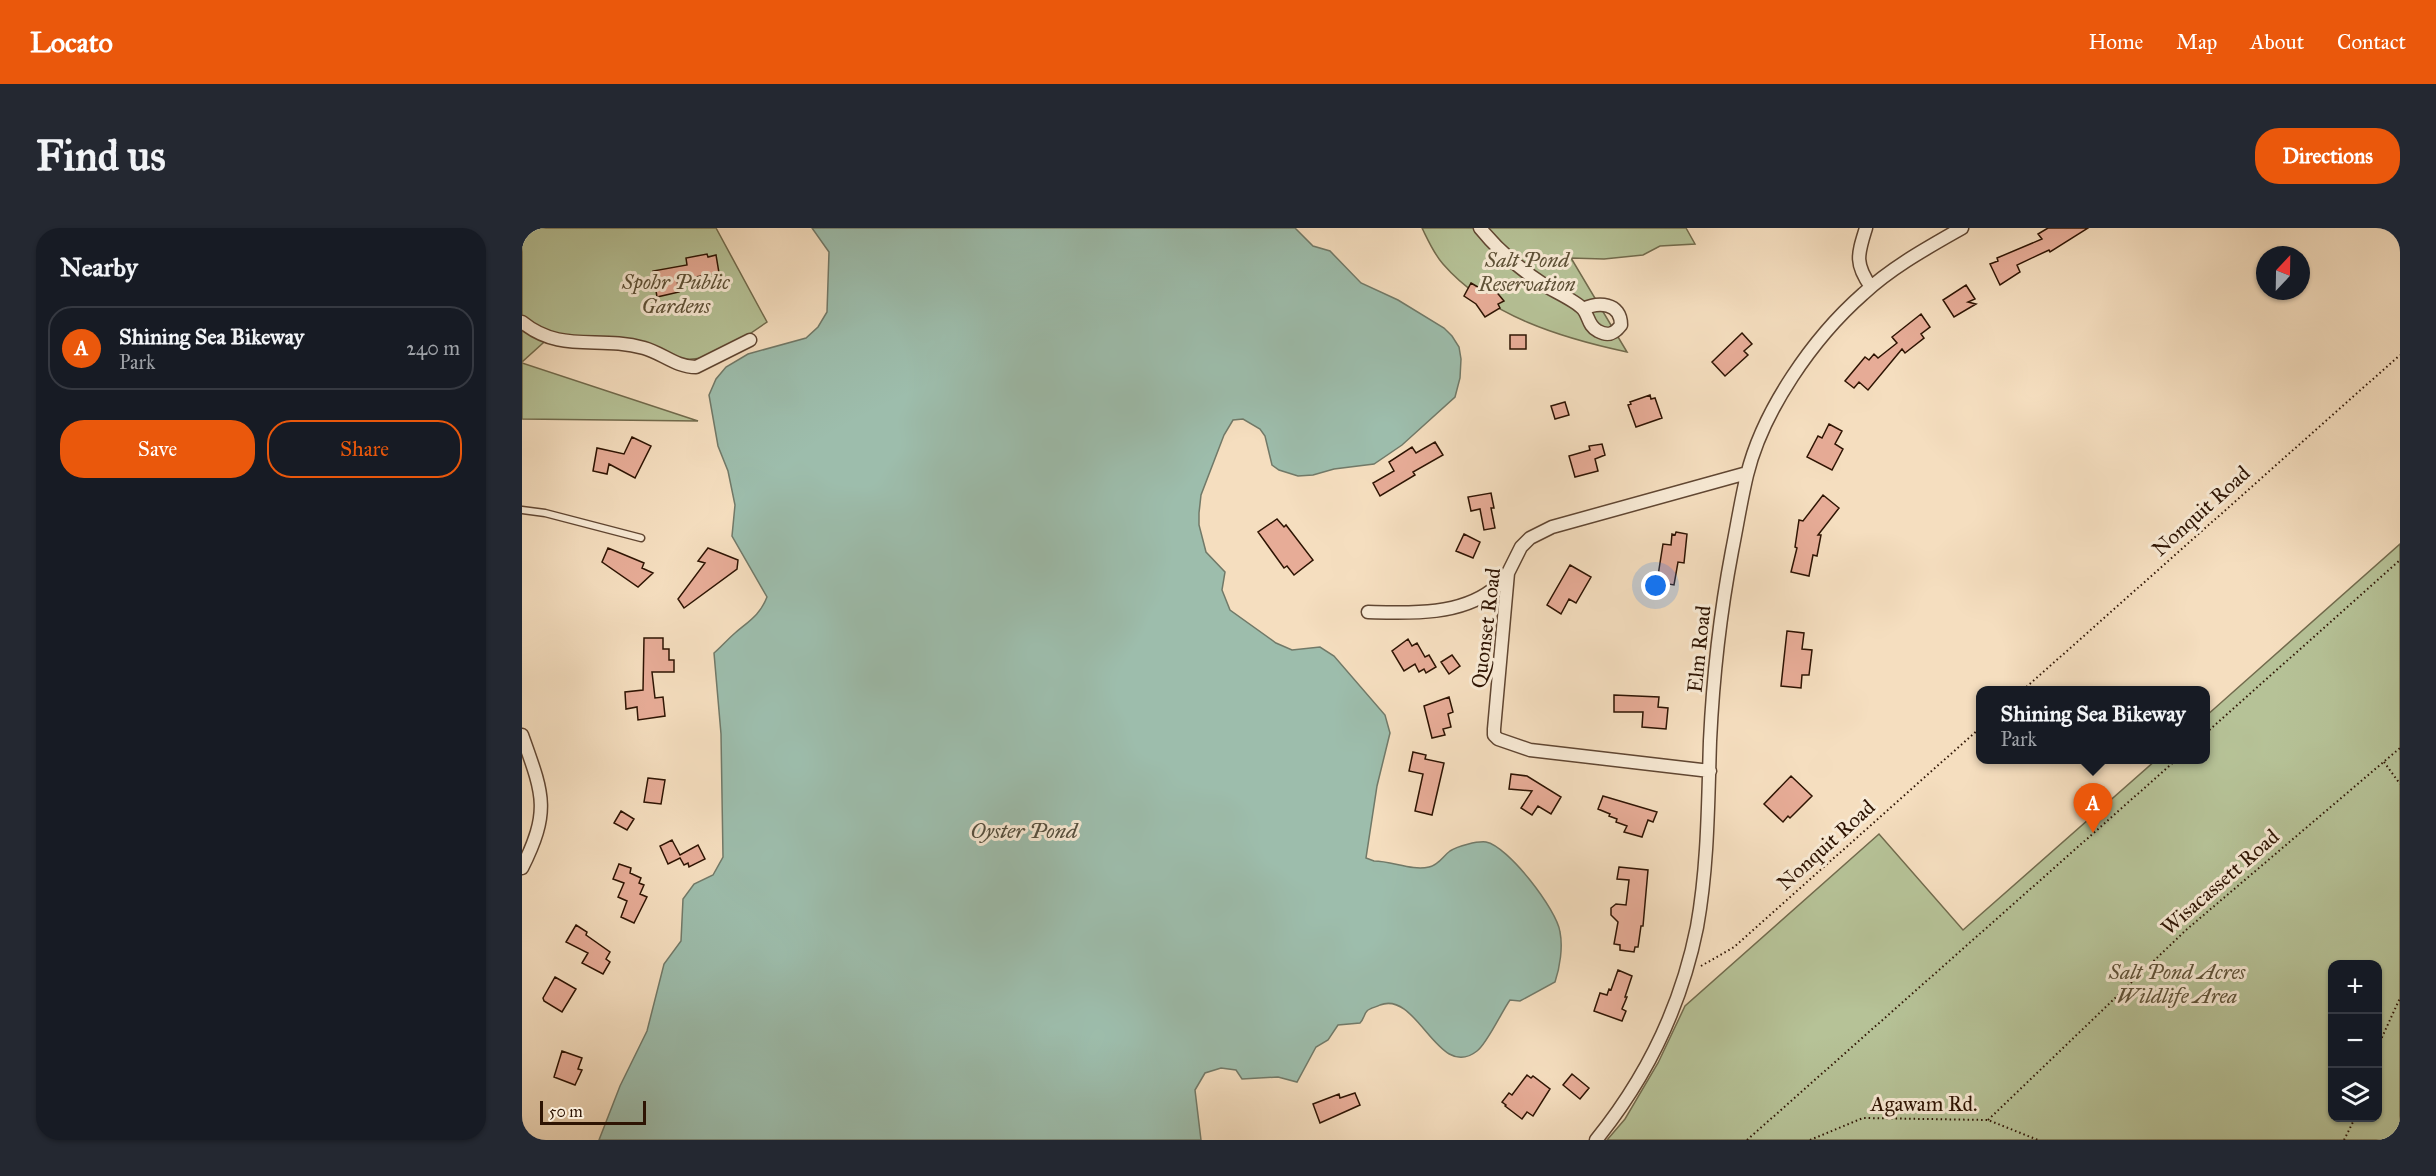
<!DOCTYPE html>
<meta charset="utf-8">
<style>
:root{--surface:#171b24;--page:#242831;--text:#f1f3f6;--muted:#9ea1a6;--line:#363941;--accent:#ea580c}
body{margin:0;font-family:"IM FELL Great Primer",serif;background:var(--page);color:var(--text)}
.controls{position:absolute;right:18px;bottom:18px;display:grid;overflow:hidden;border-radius:12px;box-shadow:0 2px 4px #0004}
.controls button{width:54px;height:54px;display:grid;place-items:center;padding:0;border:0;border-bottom:2px solid var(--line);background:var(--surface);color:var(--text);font:30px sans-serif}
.compass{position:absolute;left:1734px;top:18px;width:54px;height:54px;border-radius:50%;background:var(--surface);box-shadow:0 2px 4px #0004;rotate:22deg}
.scale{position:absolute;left:18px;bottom:15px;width:106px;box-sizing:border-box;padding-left:6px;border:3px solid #2e1403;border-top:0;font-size:16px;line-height:21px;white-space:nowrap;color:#2e1403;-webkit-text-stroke:4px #f8ead5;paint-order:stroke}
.you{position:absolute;left:1134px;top:358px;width:21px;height:21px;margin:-15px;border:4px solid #fff;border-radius:50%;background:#1a73e8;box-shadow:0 0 0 9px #1a73e833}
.badge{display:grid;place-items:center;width:39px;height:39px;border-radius:50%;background:var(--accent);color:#fff;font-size:20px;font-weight:700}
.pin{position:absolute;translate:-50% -50px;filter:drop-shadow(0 2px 3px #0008)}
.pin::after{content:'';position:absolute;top:32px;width:21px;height:18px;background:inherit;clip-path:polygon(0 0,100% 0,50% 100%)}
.popup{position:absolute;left:1454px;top:458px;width:234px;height:78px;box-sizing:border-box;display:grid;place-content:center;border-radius:12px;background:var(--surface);filter:drop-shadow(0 2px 4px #0005);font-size:20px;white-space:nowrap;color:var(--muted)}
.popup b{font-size:22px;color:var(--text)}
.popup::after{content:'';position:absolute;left:50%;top:100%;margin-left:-12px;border:12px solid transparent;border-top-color:var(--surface)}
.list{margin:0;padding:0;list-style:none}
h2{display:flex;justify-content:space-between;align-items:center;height:78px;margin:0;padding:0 24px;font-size:26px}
h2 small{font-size:20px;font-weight:400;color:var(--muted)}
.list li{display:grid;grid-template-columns:39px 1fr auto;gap:18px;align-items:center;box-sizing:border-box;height:84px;margin:0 12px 12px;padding:0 12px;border:2px solid var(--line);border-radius:24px}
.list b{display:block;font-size:22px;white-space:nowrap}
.list p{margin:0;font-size:20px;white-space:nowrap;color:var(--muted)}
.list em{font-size:20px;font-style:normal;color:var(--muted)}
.actions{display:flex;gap:12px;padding:18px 24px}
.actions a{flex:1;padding:14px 0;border:2px solid var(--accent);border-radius:24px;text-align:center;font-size:21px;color:var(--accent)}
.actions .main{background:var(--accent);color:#fff}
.icon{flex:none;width:33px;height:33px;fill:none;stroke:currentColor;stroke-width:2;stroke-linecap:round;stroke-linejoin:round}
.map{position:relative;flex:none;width:1878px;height:912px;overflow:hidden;border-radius:24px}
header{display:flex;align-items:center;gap:36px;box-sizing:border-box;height:84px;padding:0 30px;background:var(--accent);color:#fff}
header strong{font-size:28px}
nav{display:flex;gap:33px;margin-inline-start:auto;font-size:21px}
.intro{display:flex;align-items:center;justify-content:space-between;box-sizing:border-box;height:144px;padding:0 36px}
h1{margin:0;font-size:42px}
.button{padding:15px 27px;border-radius:24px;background:var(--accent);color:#fff;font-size:21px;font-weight:700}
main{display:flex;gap:36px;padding:0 36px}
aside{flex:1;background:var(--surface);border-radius:24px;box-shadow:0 2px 4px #0004}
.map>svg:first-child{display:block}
</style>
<header>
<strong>Locato</strong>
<nav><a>Home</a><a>Map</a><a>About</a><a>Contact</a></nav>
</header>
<div class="intro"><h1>Find us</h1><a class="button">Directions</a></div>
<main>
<aside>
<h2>Nearby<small></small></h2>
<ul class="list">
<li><span class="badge">A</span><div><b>Shining Sea Bikeway</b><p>Park</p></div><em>240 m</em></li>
</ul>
<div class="actions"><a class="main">Save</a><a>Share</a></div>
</aside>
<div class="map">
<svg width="1878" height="912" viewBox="0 0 1878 912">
<rect width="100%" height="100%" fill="#f5debf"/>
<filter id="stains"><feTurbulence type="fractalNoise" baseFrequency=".00333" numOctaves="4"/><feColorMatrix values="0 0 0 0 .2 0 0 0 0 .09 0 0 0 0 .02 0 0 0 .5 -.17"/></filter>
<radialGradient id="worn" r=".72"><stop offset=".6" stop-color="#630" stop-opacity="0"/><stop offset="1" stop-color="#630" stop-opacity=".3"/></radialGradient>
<path fill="#b6c297" stroke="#726b4d" stroke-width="1.5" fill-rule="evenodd" d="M0,0h194l51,94 -51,35 -48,4 -53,-20 -62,-7 -31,28z
M900,0h264l9,16 -35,2 -17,9 -39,4 -33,-1 56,94c-65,-14 -139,-36 -184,-88 -9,-10 -15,-24 -21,-36z
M0,135l176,58 -176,-2z
M1878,316v596h-793l18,-21 33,-56 27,-57 194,-172 84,96 193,-170h50v-44zM1810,736h46v154h-46z"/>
<path fill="#9dbdac" stroke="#717968" stroke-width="1.5" d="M290,0h483l18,18 17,5 31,32 37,17 46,28 8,8 7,11 2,12 -1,19 -5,19 -53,48 -28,19 -40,5 -21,6 -15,1 -19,-6 -7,-5 -7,-29 -5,-7 -17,-10 -10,1 -9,15 -23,60 -2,18v12l7,27 19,20 -3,18 8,20 46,33 16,7 28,-3 14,9 51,59 5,18 -13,53 -11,72 8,3c18,0 38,10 55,6 10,-2 14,-11 21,-16 8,-5 27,-10 36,-9 22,4 71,68 74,90 3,15 0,35 -5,50l-35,19 -10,-1c-8,11 -23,44 -33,51 -39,31 -59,-61 -97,-46 -3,2 -11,3 -13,6 -3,3 -3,8 -7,12l-22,2 -10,15 -12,7 -19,35 -19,-5 -36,2 -6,-9 -15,-2 -16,5 -10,17 6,50h-602l21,-54 27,-55 17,-67 17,-23 2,-42 11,-15 19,-9 10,-18 -2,-123 -7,-81c7,-6 14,-14 21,-20 14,-12 25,-18 32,-36l-35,-61 3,-31 -7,-34 -10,-25 -9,-51 7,-16 10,-12 22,-13 58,-16 12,-11 9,-15 2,-60z"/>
<path fill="#e7ac97" stroke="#2e1403" stroke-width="1.5" d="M1526,0h40l-38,24 -1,-2 -32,15 3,7 -20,13 -10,-21 8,-3 -1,-3 45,-19 -4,-5z
M185,26l1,3 8,-2 3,18 -42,7 2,12 -22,5 -4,-26 34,-6 -1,-7z
M949,55l17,10 6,-4 10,12 -6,3 2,4 -15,9 -9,-13 -12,-8z
M1444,57l9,14 -7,3 8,2 -22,13 -11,-17z
M1399,86l9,13 -9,7 3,4 -19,15 -3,-4 -34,41 -9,-8 -5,6 -9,-7 20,-24 4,3 5,-6 4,4 19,-15 -5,-6z
M1220,105l10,11 -8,7 4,4 -23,21 -13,-14z
M988,107h16v14h-16z
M1128,167l1,4 4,-1 7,20 -26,9 -8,-22 3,-1 -1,-2z
M1043,174l4,13 -14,4 -4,-13z
M1307,196l13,7 -7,13 8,5 -11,21 -25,-13 11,-21 4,2z
M110,209l19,9 -16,32 -26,-14 -2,10 -14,-3 4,-23 27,6z
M913,214l8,13 -30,17 2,3 -35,21 -7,-13 21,-12 -5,-9 23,-15 4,6z
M1080,216l3,11 -10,4 3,12 -23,6 -6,-21 21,-6 -1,-4z
M969,265l3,15h-3l4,20 -11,2 -4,-21 -9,2 -3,-14z
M1301,267l16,13 -21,27h3l-4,21 -4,-1 -4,21 -18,-4 6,-24 -2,-1 4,-27 4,1z
M755,291l7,8 2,-2 27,35 -19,15 -7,-9 -3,2 -26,-36z
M1154,304l11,2 -3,29 -6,-1 -4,23 -17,-3 6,-38 8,1 1,-11 3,1z
M942,306l16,8 -7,16 -17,-7z
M86,320l36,15 -2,5 11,5 -15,14 -36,-25z
M186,320l30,12 -1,9 -53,39 -6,-9 27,-36 -7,-2z
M1048,337l21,12 -15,26 -7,-4 -8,15 -14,-9z
M1265,403l17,2 -2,16 10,1 -3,25h-7l-1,13 -20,-2z
M122,410h19v11h6v11h5v12h-22l3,26 8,-1 2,19 -27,4 -1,-13 -11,2 -1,-17 18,-2z
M886,411l4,7 5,-3 8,14 4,-2 7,12 -10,6 -2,-4 -5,3 -4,-8 -11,7 -12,-20z
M930,427l8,11 -11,8 -8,-12z
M1092,467l45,2 -1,10 10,1 -2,21 -24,-2 1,-15h-29z
M927,469l4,15 -5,2 3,13 -8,2 2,6 -13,3 -8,-32z
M891,524l13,3 -1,4 19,4 -12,52 -17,-4 8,-37 -14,-3z
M989,546l16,2 34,21 -10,17 -13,-8 -6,9 -11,-7 11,-17 -23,-2z
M1269,548l21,20 -22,22 -2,-2 -5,6 -19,-18z
M126,550l17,2 -4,24 -17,-2z
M1081,568l54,16 -4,10 -5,-2 -6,17 -18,-5 3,-6 -11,-4 1,-3 -8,-3 1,-2 -12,-5z
M99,583l13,8 -7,11 -13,-7z
M150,612l8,15 18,-10 7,14 -16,8 -1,-4 -4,2 -4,-7 -12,6 -8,-18z
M97,636l12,4 -1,5 11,5 -2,5 5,2 -4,9 7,3 -13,26 -13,-6 6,-16 -9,-4 6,-14 -11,-4z
M1097,639l29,3 -5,56h-2l-3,21h-3l-1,5 -14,-2v-5l-6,-1 4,-22 -7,-7v-7l5,-4 10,1 3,-25 -12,-1z
M54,697l11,7 -1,3 24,17 -4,7 4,3 -7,12 -21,-11 6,-10 -22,-11z
M1096,742l14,6 -7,21h2l-5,12 4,2 -4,10 -28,-10 6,-18 7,2 2,-6 2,1z
M33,749l21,12 -14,23 -18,-11 -1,-3z
M40,823l20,7 -4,11 4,1 -7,15 -21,-8z
M1050,846l17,14 -9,11 -17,-14z
M1005,847l4,3 2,-2 17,13 -17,27 -6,-4 -5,7 -17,-13 1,-1 -4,-3 7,-9 3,2z
M833,865l5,12 -40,18 -7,-19 26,-10 1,4z"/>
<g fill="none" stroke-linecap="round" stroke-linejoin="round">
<defs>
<path id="service" d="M0,282l23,3 96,25"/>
<path id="minor" d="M958,0c17,21 40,41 63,56 10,7 32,16 40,25 6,7 5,17 15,22 11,6 17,2 23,-6 0,-23 -23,-23 -38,-16
M1344,0c-8,26 -12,35 5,59
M0,94c39,32 77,13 122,26 18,5 32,19 52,19l54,-27
M846,384c40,1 90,4 124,-22 6,-4 11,-12 16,-17
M0,507c21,59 29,75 0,133
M1188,543l-180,-21 -32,-11 -4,-4v-6l14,-156 13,-26 9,-9 22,-11 195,-54
M1074,912c51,-63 85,-133 101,-213 11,-61 11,-123 13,-186 3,-64 10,-127 22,-190 5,-25 9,-51 15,-76 16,-65 66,-137 116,-181 29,-27 64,-46 99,-66"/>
</defs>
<use href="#service" stroke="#604632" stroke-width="9"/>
<use href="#minor" stroke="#604632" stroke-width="15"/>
<path stroke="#2e1403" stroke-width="2" stroke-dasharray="1.5 3" stroke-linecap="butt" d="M1501,462l377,-335
M1684,505l194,-173
M1862,534l16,22
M1179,738l33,-19 246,-219
M1856,818l22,-48
M1466,892l198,-190 214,-182
M1225,912l429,-380
M1288,912l53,-22 125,2 50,20
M1822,912l11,-22"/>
<use href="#service" stroke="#f8ead5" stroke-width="6"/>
<use href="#minor" stroke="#f8ead5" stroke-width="12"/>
</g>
<g text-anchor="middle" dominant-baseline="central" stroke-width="6" stroke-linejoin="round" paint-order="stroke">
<g font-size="21" font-style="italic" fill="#5e5137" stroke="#f8ead5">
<text x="1005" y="32">Salt Pond<tspan x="1005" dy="24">Reservation</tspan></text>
<text x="154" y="54">Spohr Public<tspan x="154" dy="24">Gardens</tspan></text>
<text x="1655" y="744">Salt Pond Acres<tspan x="1655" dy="24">Wildlife Area</tspan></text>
</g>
<g font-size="21" fill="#2e1403" stroke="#f8ead5">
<text transform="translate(1679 283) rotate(-42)">Nonquit Road</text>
<text transform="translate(964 400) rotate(-83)">Quonset Road</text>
<text transform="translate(1177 421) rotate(-84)">Elm Road</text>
<text transform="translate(1304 617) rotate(-42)">Nonquit Road</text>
<text transform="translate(1698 654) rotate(-41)">Wisacassett Road</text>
<text x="1402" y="876">Agawam Rd.</text>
</g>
<g font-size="22" font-style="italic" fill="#554f3e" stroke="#f8ead5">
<text x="502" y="602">Oyster Pond</text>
</g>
</g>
<rect width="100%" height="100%" filter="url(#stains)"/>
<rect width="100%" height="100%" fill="url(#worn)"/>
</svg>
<div class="controls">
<button>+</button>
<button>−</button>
<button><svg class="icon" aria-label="layers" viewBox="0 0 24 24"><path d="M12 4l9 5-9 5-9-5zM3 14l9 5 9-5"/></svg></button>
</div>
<svg class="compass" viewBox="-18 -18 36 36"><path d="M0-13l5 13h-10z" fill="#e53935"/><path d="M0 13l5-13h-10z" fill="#9ea1a6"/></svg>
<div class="scale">50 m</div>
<div class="you"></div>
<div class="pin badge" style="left:1571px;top:605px">A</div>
<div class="popup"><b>Shining Sea Bikeway</b>Park</div>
</div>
</main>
